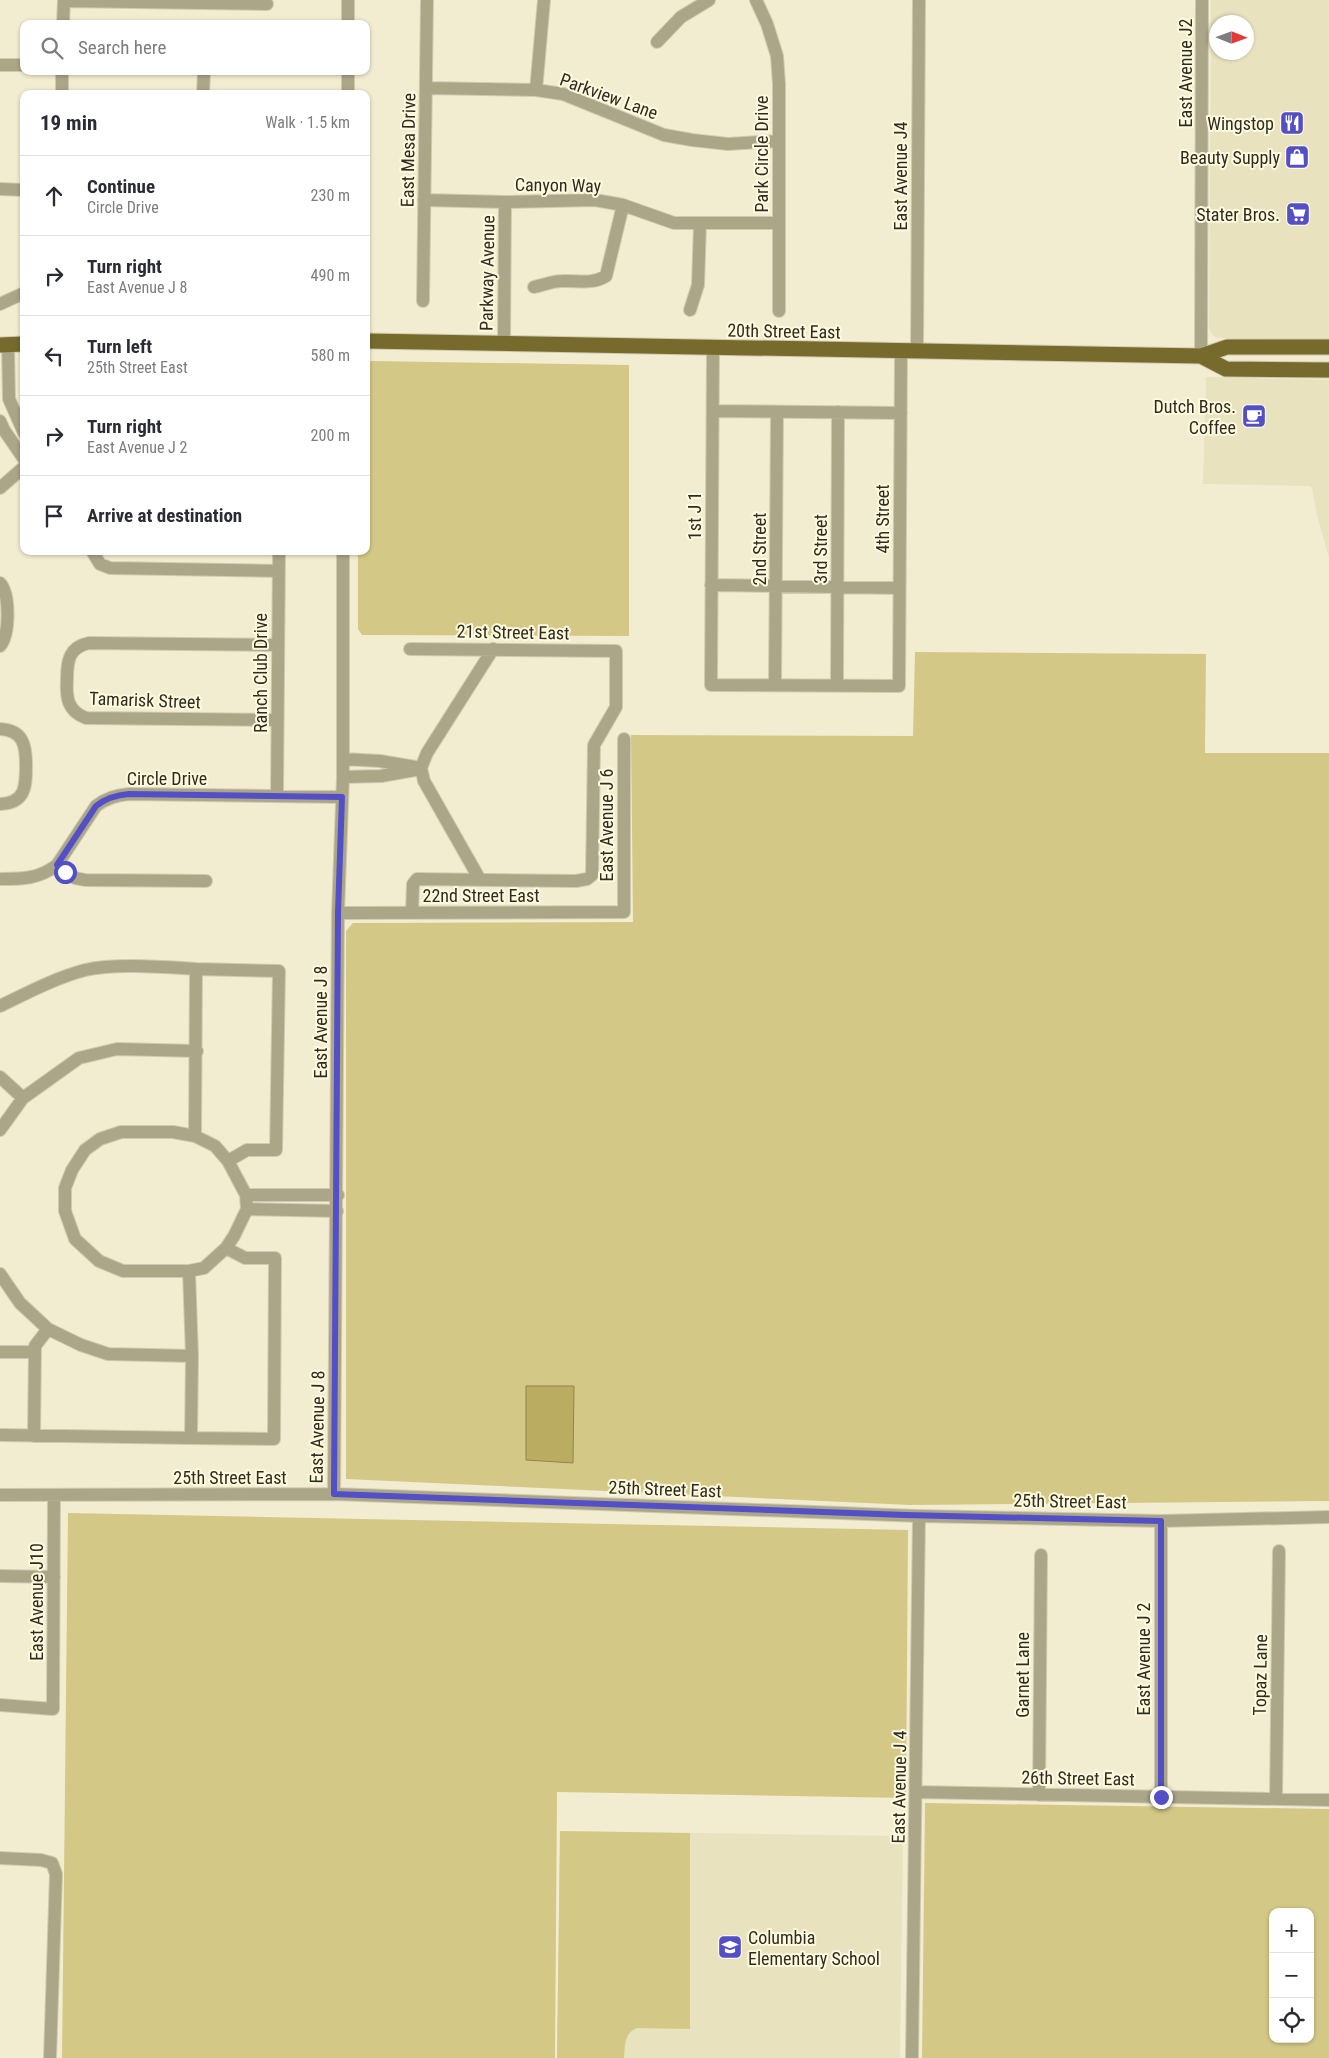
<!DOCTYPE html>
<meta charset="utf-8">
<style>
:root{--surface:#fff;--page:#f2f2f3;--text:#2b2b33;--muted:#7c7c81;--line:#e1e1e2}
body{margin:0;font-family:"Roboto Condensed",sans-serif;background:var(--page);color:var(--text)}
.controls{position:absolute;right:15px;bottom:15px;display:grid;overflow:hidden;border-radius:10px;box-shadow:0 1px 4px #0004}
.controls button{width:45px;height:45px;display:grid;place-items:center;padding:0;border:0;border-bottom:1px solid var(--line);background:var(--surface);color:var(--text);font:25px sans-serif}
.compass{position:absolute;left:1209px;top:15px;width:45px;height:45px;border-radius:50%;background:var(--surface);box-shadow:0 1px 4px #0004;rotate:91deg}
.stop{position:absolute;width:15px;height:15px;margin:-11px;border:4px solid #534fc7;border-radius:50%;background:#fff}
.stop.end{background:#534fc7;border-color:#fff;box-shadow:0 1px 5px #0008}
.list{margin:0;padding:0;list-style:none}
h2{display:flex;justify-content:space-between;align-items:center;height:65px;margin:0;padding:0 20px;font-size:21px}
h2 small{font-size:16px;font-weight:400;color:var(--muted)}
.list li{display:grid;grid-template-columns:32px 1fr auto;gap:15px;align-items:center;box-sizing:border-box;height:80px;padding:0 20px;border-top:1px solid var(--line)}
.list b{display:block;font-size:19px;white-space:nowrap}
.list p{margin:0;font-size:16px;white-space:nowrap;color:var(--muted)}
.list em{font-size:16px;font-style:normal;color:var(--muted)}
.icon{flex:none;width:28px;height:28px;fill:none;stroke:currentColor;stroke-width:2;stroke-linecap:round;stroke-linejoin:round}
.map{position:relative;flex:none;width:1329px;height:2058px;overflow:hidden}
.search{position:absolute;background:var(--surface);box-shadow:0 1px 4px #0004;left:20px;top:20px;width:350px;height:55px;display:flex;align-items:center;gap:12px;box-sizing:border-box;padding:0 18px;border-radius:10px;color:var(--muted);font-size:19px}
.panel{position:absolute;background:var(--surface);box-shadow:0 1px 4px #0004;left:20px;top:90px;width:350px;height:465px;border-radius:10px}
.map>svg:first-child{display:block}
</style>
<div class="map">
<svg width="1329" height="2058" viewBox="0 0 1329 2058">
<rect width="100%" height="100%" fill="#f2edd1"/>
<path fill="#e8e2bf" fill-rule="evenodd" d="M1211,0h118v340l-111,-2 -4,-2 -5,-7zM1216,22h30v30h-30z
M1206,377l123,3v178l-12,-43 -5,-27 -2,-2 -107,-2z
M560,1831l343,5 -3,222h-343z"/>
<path fill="#d4c886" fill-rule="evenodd" d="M371,361l258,4v271l-267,-1 -4,-6v-78h8v-186z
M915,652l291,2 -1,99h124v748l-419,4 -564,-26v-548l7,-8 280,-1 -2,-187 282,1z
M68,1513l840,17 -2,268 -349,-6 -2,266h-493z
M925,1803l404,6v249h-407zM1273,1912h37v127h-37z
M560,1831l130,2v196l-53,-1c-13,5 -12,18 -13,30h-67z"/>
<path fill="#baad62" stroke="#90864e" d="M526,1386h48l-1,77 -47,-3z"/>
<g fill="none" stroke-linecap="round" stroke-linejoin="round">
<defs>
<path id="minor" d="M756,0l11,24 10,32 2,28v227
M64,1l203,3
M63,24l1,-24
M348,24v-24
M657,42l24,-25 28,-17
M0,65h24
M426,88l110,2 27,4 101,41 28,5 36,4 50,-3
M536,90l8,-90
M62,94v-23
M203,94l1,-23
M348,94v-23
M0,189l24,1
M424,200l81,2 90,-2 28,5 51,18h104
M534,287c9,-2 19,-6 28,-6 16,-1 29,4 44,-5l17,-71
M423,301l4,-301
M0,304l24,-11
M690,310l8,-25 2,-61
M8,344l1,55 15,34
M504,344l1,-142
M713,348l-2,337 188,1 2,-334
M917,352l2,-352
M1201,356l1,-356
M713,411l188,2
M0,421l4,9 20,29
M0,488l24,-21
M92,551l8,13 10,4 169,3
M0,583c10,11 10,51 0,63
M711,585l188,3
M410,649l206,2v56l-22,38 -2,130 -5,4 -11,2 -159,-2 -4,5 -1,29
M775,685l2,-273
M837,686l1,-274
M277,720l-191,-2c-19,-7 -20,-21 -19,-39 0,-18 2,-32 22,-36l189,2
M0,729c23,1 26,16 26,36 0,21 0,38 -26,39
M343,759l37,2 41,7
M343,777l38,-1 34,-6
M277,796l2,-245
M57,865l18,13 10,2 121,1
M479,878l-55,-97 -3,-13 6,-15 66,-104
M0,879c22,0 39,0 57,-14l39,-59c10,-8 20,-11 33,-12l213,3
M338,913l286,-1v-173
M0,1006c27,-13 55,-28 85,-36 31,-7 78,-3 111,-1
M0,1077l23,21
M0,1130l23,-32 56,-40 38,-9 80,2
M121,1132h52l22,4 20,10 13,15 18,34 1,14 -13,27 -8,12 -22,20 -15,3h-66l-24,-10 -24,-22 -10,-28v-23l7,-18 13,-20 15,-11z
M195,1136l1,-167 83,2 -3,179h-29l-19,11
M246,1195h92
M247,1209l90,2
M0,1274l20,29 28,26 33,16 27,9 84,2 -3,-85
M0,1352h34
M0,1435l191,3 1,-82
M34,1436l1,-90 13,-17
M191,1438l83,1 1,-181h-30l-19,-10
M334,1494l4,-581 5,-136v-226
M0,1495l334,-1 585,22 242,5 168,-4
M0,1576l54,1
M0,1705l53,4 1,-214
M916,1792l413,8
M1039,1795l2,-240
M1161,1797v-276
M1276,1799l3,-248
M0,1858l41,2 11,3 4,11 -6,184
M912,2058l7,-542"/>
<path id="major" d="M366,341l835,15 26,-9h102
M0,345l24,-1
M1201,356l25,13 103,1"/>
</defs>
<use href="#minor" stroke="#cfcab1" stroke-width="14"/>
<use href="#major" stroke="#cfcab1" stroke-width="17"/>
<use href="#minor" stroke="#aba687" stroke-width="12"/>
<use href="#major" stroke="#766b2d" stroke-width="15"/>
</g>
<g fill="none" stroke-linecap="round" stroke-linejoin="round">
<path stroke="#534fc7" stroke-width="6" d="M65,872l-8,-7 39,-59c10,-8 20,-11 33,-12l213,3 -4,116 -4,581 571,21 256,6v276"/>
</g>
<defs>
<symbol id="restaurant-square" viewBox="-11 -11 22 22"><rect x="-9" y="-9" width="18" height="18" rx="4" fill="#534fc7" stroke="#fffade"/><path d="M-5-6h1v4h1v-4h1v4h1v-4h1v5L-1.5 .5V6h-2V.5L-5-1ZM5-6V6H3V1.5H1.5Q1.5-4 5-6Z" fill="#fff"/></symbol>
<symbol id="shop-square" viewBox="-11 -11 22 22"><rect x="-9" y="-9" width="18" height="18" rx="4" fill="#534fc7" stroke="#fffade"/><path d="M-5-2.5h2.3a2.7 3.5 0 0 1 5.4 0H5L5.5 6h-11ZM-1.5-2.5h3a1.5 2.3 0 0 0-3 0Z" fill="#fff"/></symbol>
<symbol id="supermarket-square" viewBox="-11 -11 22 22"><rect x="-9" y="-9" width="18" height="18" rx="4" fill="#534fc7" stroke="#fffade"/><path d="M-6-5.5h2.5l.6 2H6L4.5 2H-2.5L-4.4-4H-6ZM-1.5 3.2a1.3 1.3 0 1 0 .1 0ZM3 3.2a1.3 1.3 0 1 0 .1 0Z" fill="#fff"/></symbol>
<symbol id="cafe-square" viewBox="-11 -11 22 22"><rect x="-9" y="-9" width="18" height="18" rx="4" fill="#534fc7" stroke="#fffade"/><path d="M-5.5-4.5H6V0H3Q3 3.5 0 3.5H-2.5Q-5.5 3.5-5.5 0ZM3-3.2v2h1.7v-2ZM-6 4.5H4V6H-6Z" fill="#fff"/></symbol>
<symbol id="school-square" viewBox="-11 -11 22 22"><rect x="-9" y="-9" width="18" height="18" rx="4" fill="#534fc7" stroke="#fffade"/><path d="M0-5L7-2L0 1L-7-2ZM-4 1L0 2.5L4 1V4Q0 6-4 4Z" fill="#fff"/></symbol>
</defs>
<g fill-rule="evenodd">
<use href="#restaurant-square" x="1278" y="109" width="28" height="28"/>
<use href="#shop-square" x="1283" y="143" width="28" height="28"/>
<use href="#supermarket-square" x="1284" y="200" width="28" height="28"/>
<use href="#cafe-square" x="1240" y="402" width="28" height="28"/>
<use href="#school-square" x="716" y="1933" width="28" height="28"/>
</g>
<g text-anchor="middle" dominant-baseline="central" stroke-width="4" stroke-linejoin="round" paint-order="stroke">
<g font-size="18" fill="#2e2c21" stroke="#fffade">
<text transform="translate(1185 73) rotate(-90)">East Avenue J2</text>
<text transform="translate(609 96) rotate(20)">Parkview Lane</text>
<text transform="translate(408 150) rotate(-89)">East Mesa Drive</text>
<text transform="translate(761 154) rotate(-90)">Park Circle Drive</text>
<text transform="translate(900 176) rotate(-90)">East Avenue J4</text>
<text transform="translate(558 185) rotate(1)">Canyon Way</text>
<text transform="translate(487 273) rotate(-89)">Parkway Avenue</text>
<text transform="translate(784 331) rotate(1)">20th Street East</text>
<text transform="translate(694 516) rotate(-90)">1st J 1</text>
<text transform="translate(882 519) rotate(-90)">4th Street</text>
<text transform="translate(759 549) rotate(-90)">2nd Street</text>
<text transform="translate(820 549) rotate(-90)">3rd Street</text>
<text transform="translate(513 632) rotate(1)">21st Street East</text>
<text transform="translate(260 673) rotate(-90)">Ranch Club Drive</text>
<text transform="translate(145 700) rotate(2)">Tamarisk Street</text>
<text x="167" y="778">Circle Drive</text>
<text transform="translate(606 825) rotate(-90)">East Avenue J 6</text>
<text x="481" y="895">22nd Street East</text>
<text transform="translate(320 1022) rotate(-90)">East Avenue J 8</text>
<text transform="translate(317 1427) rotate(-89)">East Avenue J 8</text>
<text x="230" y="1477">25th Street East</text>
<text transform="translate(665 1489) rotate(2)">25th Street East</text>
<text transform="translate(1070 1501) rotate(1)">25th Street East</text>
<text transform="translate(36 1602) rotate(-90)">East Avenue J10</text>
<text transform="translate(1143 1659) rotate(-90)">East Avenue J 2</text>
<text transform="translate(1022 1675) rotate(-90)">Garnet Lane</text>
<text transform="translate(1260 1675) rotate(-89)">Topaz Lane</text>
<text transform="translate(1078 1778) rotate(1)">26th Street East</text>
<text transform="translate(899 1787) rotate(-89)">East Avenue J 4</text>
</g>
<g font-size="18" fill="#2e2c21" stroke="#fffade" text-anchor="end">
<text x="1274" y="123">Wingstop</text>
<text x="1280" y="157">Beauty Supply</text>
<text x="1280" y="214">Stater Bros.</text>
<text x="1236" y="406">Dutch Bros.<tspan x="1236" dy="21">Coffee</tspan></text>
<text x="748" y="1937" text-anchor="start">Columbia<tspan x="748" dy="21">Elementary School</tspan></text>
</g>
</g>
</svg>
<div class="controls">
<button>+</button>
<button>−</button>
<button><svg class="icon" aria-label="locate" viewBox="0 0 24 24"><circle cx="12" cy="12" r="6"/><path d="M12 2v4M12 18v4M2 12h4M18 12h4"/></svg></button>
</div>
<svg class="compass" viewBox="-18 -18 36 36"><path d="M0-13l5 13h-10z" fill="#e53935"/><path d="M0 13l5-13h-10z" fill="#7c7c81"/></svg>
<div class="stop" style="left:65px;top:872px"></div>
<div class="stop end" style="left:1161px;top:1797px"></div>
<div class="search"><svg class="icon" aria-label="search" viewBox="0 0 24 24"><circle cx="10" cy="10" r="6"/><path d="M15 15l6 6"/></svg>Search here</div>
<section class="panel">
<h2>19 min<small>Walk · 1.5 km</small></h2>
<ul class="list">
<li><svg class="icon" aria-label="ahead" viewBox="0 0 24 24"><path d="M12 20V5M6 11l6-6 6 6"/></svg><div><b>Continue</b><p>Circle Drive</p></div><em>230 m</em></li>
<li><svg class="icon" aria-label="right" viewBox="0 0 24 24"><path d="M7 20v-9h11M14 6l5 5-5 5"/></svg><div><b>Turn right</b><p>East Avenue J 8</p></div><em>490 m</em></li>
<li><svg class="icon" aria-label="left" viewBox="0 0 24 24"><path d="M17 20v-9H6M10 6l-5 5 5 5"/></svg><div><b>Turn left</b><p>25th Street East</p></div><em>580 m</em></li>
<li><svg class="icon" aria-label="right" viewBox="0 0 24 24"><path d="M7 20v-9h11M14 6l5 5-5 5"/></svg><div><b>Turn right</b><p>East Avenue J 2</p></div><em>200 m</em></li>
<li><svg class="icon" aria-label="arrive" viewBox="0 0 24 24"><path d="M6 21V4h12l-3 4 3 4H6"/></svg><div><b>Arrive at destination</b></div></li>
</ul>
</section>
</div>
